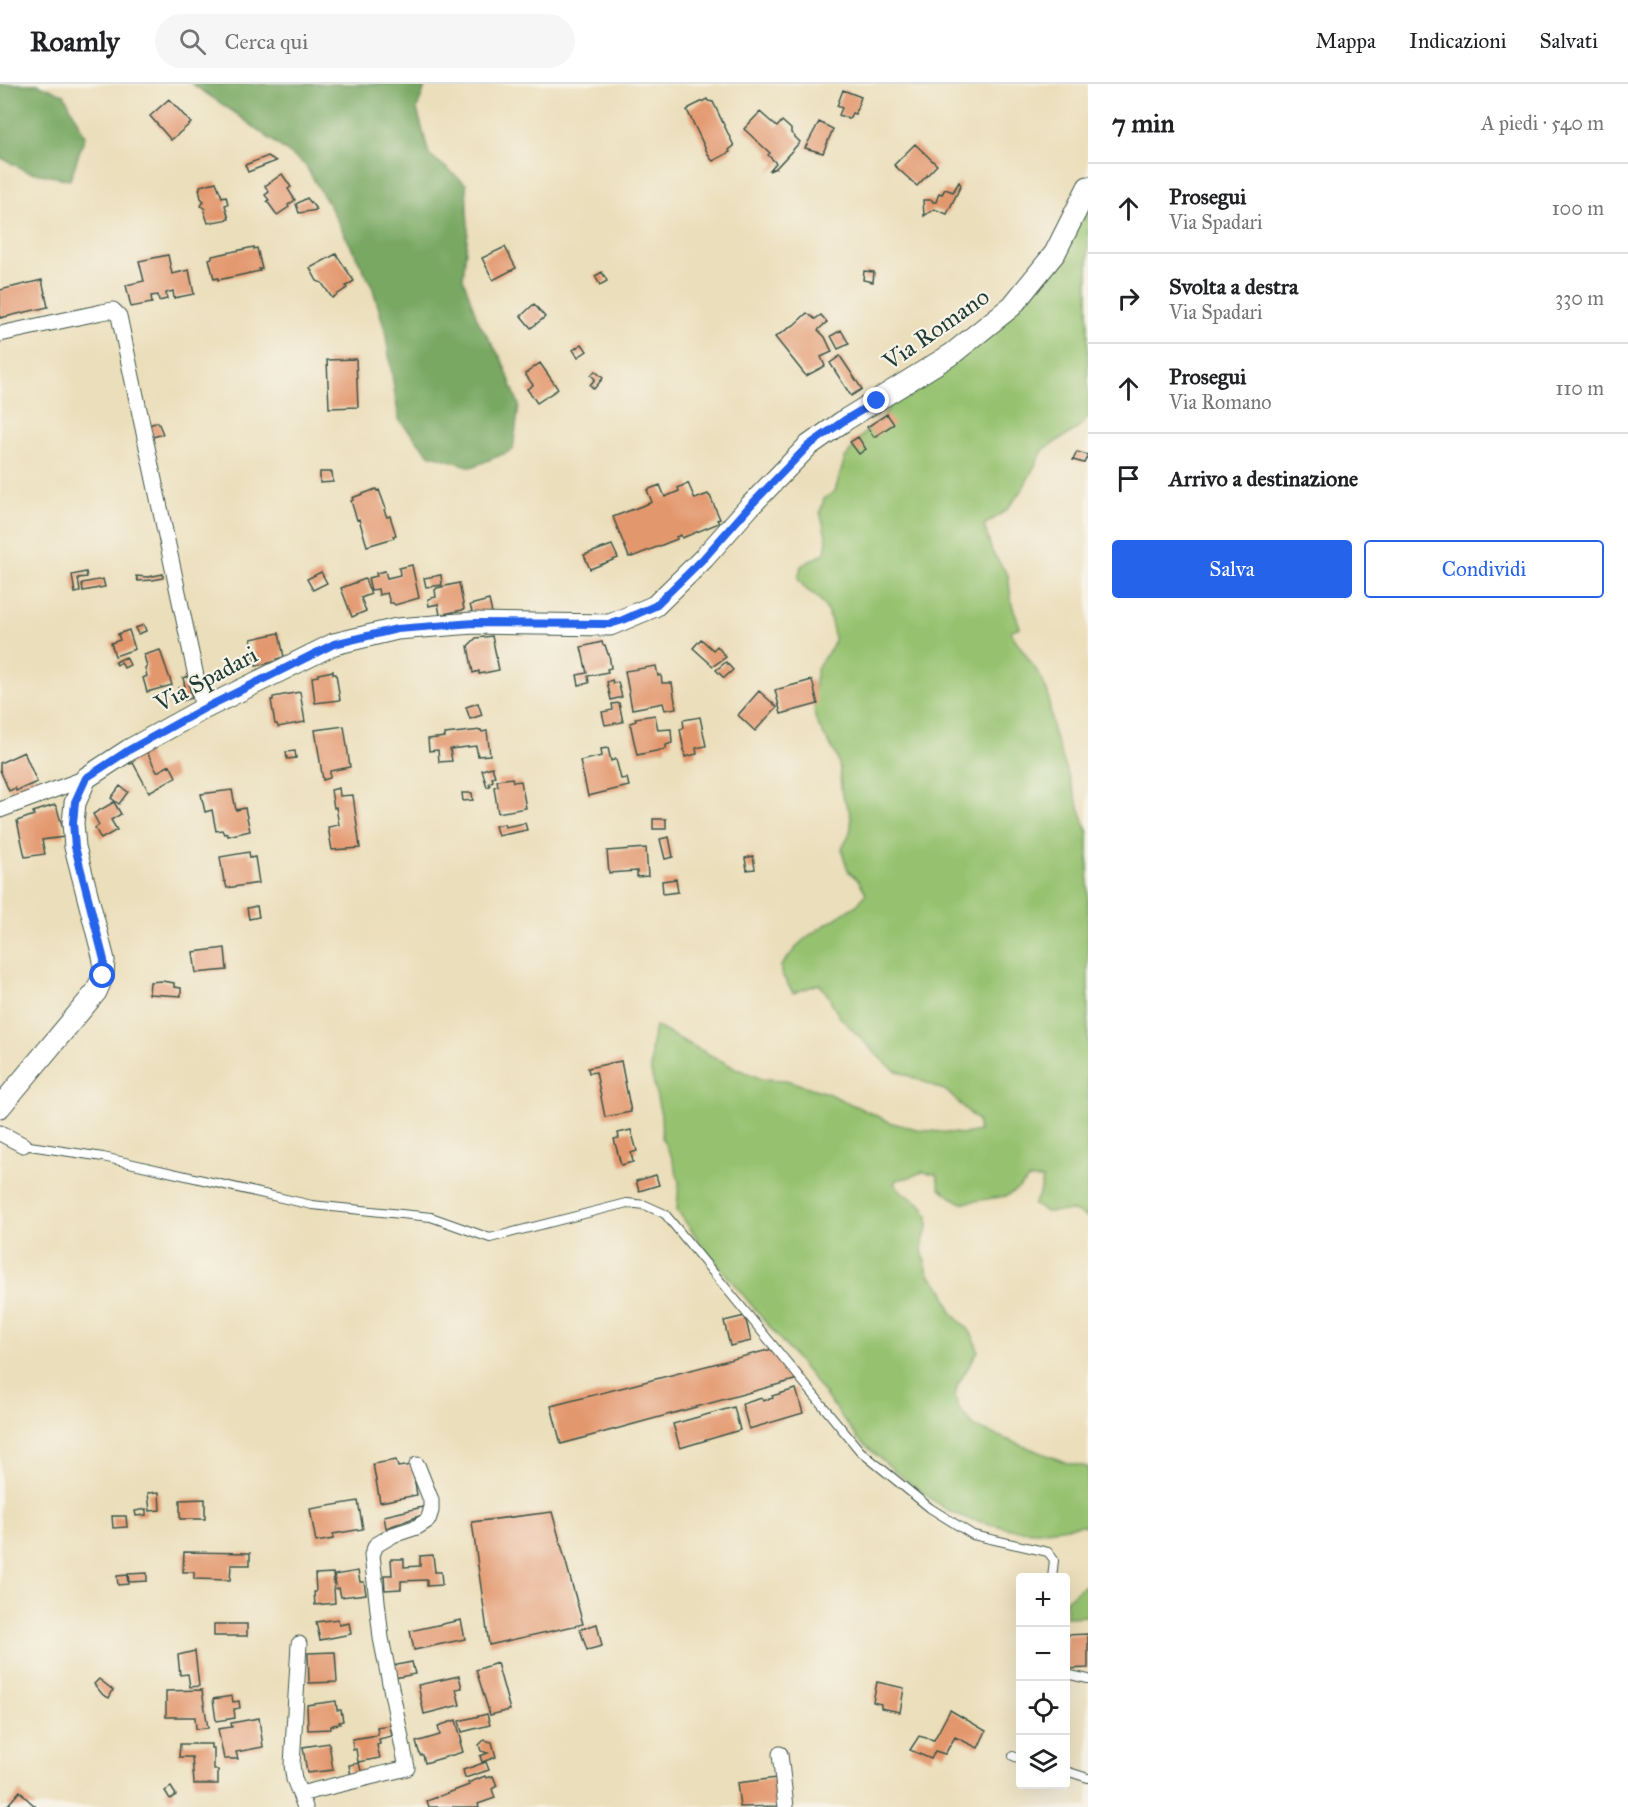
<!DOCTYPE html>
<html lang="it">
<meta charset="utf-8">
<style>
:root{--surface:#fff;--page:#f6f6f6;--text:#202124;--muted:#757577;--line:#e0e0e0;--accent:#2563eb}
body{margin:0;font-family:"IM FELL Great Primer",serif;background:var(--page);color:var(--text)}
.controls{position:absolute;right:18px;bottom:18px;display:grid;overflow:hidden;border-radius:6px;box-shadow:0 6px 24px #0002}
.controls button{width:54px;height:54px;display:grid;place-items:center;padding:0;border:0;border-bottom:2px solid var(--line);background:var(--surface);color:var(--text);font:30px sans-serif}
.stop{position:absolute;width:18px;height:18px;margin:-14px;border:4px solid #2563eb;border-radius:50%;background:#fff}
.stop.end{background:#2563eb;border-color:#fff;box-shadow:0 2px 6px #0008}
.list{margin:0;padding:0;list-style:none}
h2{display:flex;justify-content:space-between;align-items:center;height:78px;margin:0;padding:0 24px;font-size:26px}
h2 small{font-size:20px;font-weight:400;color:var(--muted)}
.list li{display:grid;grid-template-columns:39px 1fr auto;gap:18px;align-items:center;box-sizing:border-box;height:90px;padding:0 24px;border-top:2px solid var(--line)}
.list b{display:block;font-size:22px;white-space:nowrap}
.list p{margin:0;font-size:20px;white-space:nowrap;color:var(--muted)}
.list em{font-size:20px;font-style:normal;color:var(--muted)}
.actions{display:flex;gap:12px;padding:18px 24px}
.actions a{flex:1;padding:14px 0;border:2px solid var(--accent);border-radius:6px;text-align:center;font-size:21px;color:var(--accent)}
.actions .main{background:var(--accent);color:#fff}
.icon{flex:none;width:33px;height:33px;fill:none;stroke:currentColor;stroke-width:2;stroke-linecap:round;stroke-linejoin:round}
.map{position:relative;flex:none;width:1088px;height:1723px;overflow:hidden}
header{display:flex;align-items:center;gap:36px;box-sizing:border-box;height:84px;padding:0 30px;background:var(--surface);border-bottom:2px solid var(--line)}
header strong{font-size:28px}
nav{display:flex;gap:33px;margin-inline-start:auto;font-size:21px}
.search{width:420px;height:54px;background:var(--page);display:flex;align-items:center;gap:15px;box-sizing:border-box;padding:0 21px;border-radius:33px;color:var(--muted);font-size:22px}
main{display:flex}
aside{flex:1;background:var(--surface)}
.map>svg:first-child{display:block}
</style>
<header>
<strong>Roamly</strong>
<div class="search"><svg class="icon" aria-label="search" viewBox="0 0 24 24"><circle cx="10" cy="10" r="6"/><path d="M15 15l6 6"/></svg>Cerca qui</div>
<nav><a>Mappa</a><a>Indicazioni</a><a>Salvati</a></nav>
</header>
<main>
<div class="map">
<svg width="1088" height="1723" viewBox="0 0 1088 1723">
<rect width="100%" height="100%" fill="#f7f3e8"/>
<filter id="ink" filterUnits="userSpaceOnUse"><feTurbulence type="fractalNoise" baseFrequency=".0167" numOctaves="2"/><feDisplacementMap in="SourceGraphic" scale="12" xChannelSelector="R" yChannelSelector="G"/><feConvolveMatrix kernelMatrix="1 2 1 2 8 2 1 2 1" color-interpolation-filters="sRGB"/></filter>
<filter id="wash" filterUnits="userSpaceOnUse"><feTurbulence type="fractalNoise" baseFrequency=".008" numOctaves="4" result="noise"/><feDisplacementMap in="SourceGraphic" scale="24" xChannelSelector="R" yChannelSelector="G"/><feGaussianBlur stdDeviation="1.35" result="paint"/><feColorMatrix in="noise" values="0 0 0 0 0 0 0 0 0 0 0 0 0 0 0 0 0 1.4 0 .05"/><feComposite in="paint" operator="in"/></filter>
<g filter="url(#wash)">
<rect width="100%" height="100%" fill="#ebdeba"/>
<path fill="#96c26f" stroke="#5a8052" stroke-width="1.5" d="M1088,124v209l-11,12 -33,20 -21,39 -16,22 -23,15 8,27 16,23 4,30 8,22 -8,3 -1,3 30,44 7,17 5,37 35,102v385l-14,-7 -28,1 -13,-7 7,-12 3,-14h-14l-10,9 -12,8 -45,7 -11,-6 -11,-9 -4,-14 -14,-2 -12,5 -14,3 -2,3 8,9 20,13 6,10v12l-4,11 -2,12 6,23 16,18 8,22 17,17 6,10 3,11 -21,35 -2,12 4,11 16,18 90,35 23,5v59l-6,-1 -44,6 -23,-1 -46,-11 -21,-8 -45,-33 -44,-38 -46,-61 -109,-131 -27,-38 2,-29 -7,-23 -10,-20 -1,-23 -10,-43v-23l4,-23 80,42 27,11 24,1 41,13 65,30 29,7 43,4 15,-3 -2,-11 -31,-29 -51,-21 -11,-8 -46,-47 -10,-20 -9,-11 -26,9 -12,-20v-7l19,-23 11,-9 47,-30 8,-11 -7,-12 -10,-9 -5,-13 -2,-11c8,-12 12,-23 7,-38 -2,-6 -6,-11 -7,-17 -3,-12 0,-24 -5,-36 -6,-13 -18,-26 -22,-40 -2,-11 -1,-40 3,-50 8,-17 21,-17 14,-41 -2,-9 -7,-22 -14,-28 -3,-4 -8,-5 -11,-8 -3,-3 -6,-7 -9,-11l3,-13 24,-13 2,-14 -7,-27 4,-13 11,-8 10,-33 16,-21 9,-9 9,-5 10,-16 75,-54z
M1088,1498v34l-22,1v-17z"/>
<path fill="#78a862" stroke="#4c724b" stroke-width="1.5" d="M0,0h37l27,10 21,42 -15,44 -44,-9 -26,-14z
M192,0h234l-9,25 12,45 37,30 2,47 -5,47 15,43 24,39 17,45 -6,45 -41,17 -43,-13 -30,-34 -14,-90 -13,-44 -43,-81 -24,-40 -70,-52z"/>
<g id="blocks">
<path fill="#e3976d" d="M843,6l18,7 -6,17 -3,-1 -3,6 -10,-4 3,-7 -5,-2z
M169,15l22,24 -20,17 -21,-24z
M707,15l1,2 5,1 21,44 -5,4 1,2 -17,9 -3,-3 -23,-48 2,-1v-1z
M760,28l17,15 5,-6 9,8v4l9,9 -24,26 -7,3 7,-8 -8,-8 2,-2 -26,-24z
M819,38l14,7 -10,24 -18,-5z
M915,60l22,21 -20,21 -23,-21z
M268,72l8,5 -28,11 -3,-7z
M282,90l9,13 -3,2 7,11 -7,5 1,2 -12,8 -10,-14 2,-1 -4,-5 4,-3 -4,-6z
M216,98l6,15 4,-1 2,8 -3,1 4,14 -21,4 -4,-12 1,-2 -4,-3 3,-5 -3,-3 -2,-9h1v-3z
M959,98l2,3 -14,29 -13,-5 -10,7 -1,-16h9l1,2h3l3,-9 3,1 3,-5 8,3z
M307,114l10,12 -18,3 -3,-9z
M254,163v2l3,-1 5,21h-3l1,2 -42,9v-2l-4,1 -5,-20 3,-1v-2z
M505,163l11,21 -23,12 -11,-22z
M336,170l18,27 -8,5 1,2 -15,10 -10,-15 -5,-2 -7,-13z
M168,171l4,19 17,-4 5,24 -20,4 -1,-7 -7,2 1,6 -8,2 -1,-6 -7,1 1,7 -21,4 -5,-22 18,-4 -5,-20z
M864,187l10,1 -1,10 -10,-2z
M602,188l5,9 -7,4 -5,-9z
M42,196l6,27 -48,11v-28z
M534,220l11,13 -14,11 -10,-12z
M807,229l8,6 6,-4 6,7 -9,8 7,7 7,15 -11,5 4,9 -19,10 -31,-39 19,-12z
M841,246l8,14 -11,5 -7,-13z
M582,260l5,7 -9,6 -5,-7z
M840,272l22,33 -11,7 -21,-33z
M356,275l2,48 -29,1 -2,-48z
M540,279l18,26 -21,14 -10,-14 6,-4 -8,-11z
M595,287l8,7 -9,11 -4,-4 5,-6 -4,-4z
M887,330l7,10 -20,13 -7,-10z
M158,338l5,12 -10,3 -4,-12z
M858,353l8,12 -7,5 -9,-12z
M1077,368l11,3 -4,8 -11,-3z
M320,388h12l1,10 -13,1z
M688,399l7,16 13,-5 1,2h1l10,23 -3,1 2,3 -37,15 -1,-3 -5,2 1,2 -45,18v-1l-3,1 -16,-40 39,-15 -5,-12 13,-5 5,12 14,-6 -1,-3z
M376,405l1,2 2,-1 7,19 -2,1 3,7 3,-1 6,19 -3,1 1,2 -27,8 -8,-27 -2,1 -6,-19 2,-1 -1,-2z
M612,461l6,13 -28,11 -6,-14z
M412,481l7,33 -24,7 -2,-2h-3l-3,-10 -8,2 -1,-6 -7,1 -3,-12 9,-2 -1,-3 9,-2 2,7 13,-3 -1,-7z
M86,488l1,5 -9,1 2,14 -5,1 -3,-18z
M321,488l6,11 -14,7 -6,-11z
M163,490v4l-10,2 -15,1 -2,-5 12,1z
M441,491l1,10 -16,2 -2,-9z
M103,495l2,8 -22,4 -1,-8z
M365,495l6,15 -10,4 5,13 -14,6 -11,-29z
M459,499l5,26 -2,1 -22,5 -2,-11 -9,2 -1,-7 8,-2 -1,-7 2,-2z
M489,516l3,13 -19,2 -3,-10z
M144,541l2,6 -8,3 -3,-6z
M129,546l6,19 -20,7 -4,-13 9,-3 -2,-6z
M279,549l5,24 -7,2 1,2 -22,5 -5,-27z
M492,552l7,34 -20,4v-3l-6,2 -5,-27 8,-8z
M701,555l12,11 4,-4 9,11 -13,9 -20,-18z
M602,558l1,3h2l3,9h1l2,14 -4,1 1,3 -20,4 1,7 -10,2 -2,-10 10,-2 -6,-26z
M160,566l12,35 -25,7 -4,-14 4,-2 -2,-8 2,-1 -3,-12z
M126,573l4,8 -6,3 -3,-6 -4,3 -2,-3z
M726,578l7,8 -9,8 -8,-8z
M656,582l2,10 3,-1 1,8h10l4,25 -11,2 -2,-7 -31,6 -7,-38z
M333,587v3h3l4,26 -25,3 -3,-26 6,-1v-2z
M188,592l3,9 -2,1 3,12 -10,3 -4,-13 7,-2 -2,-8z
M612,596l1,3 5,-1 4,15 -11,3 -4,-18z
M812,596l6,24 -37,10 -6,-24z
M759,607l18,16 -22,24 -17,-16z
M300,608l5,30 -27,5 -1,-3h-2l-4,-24h2v-3z
M478,619l4,12 -12,4 -4,-12z
M619,619l4,19 -18,3 -3,-13 11,-2 -1,-6z
M655,631l3,15 13,-1 1,14 -6,2v4l-29,6 -7,-32 6,-2 -1,-3z
M700,633l6,29 -10,2 1,6 -12,3 -5,-28 4,-1 -1,-8z
M344,642l6,41 -20,4v7l-7,2 -8,-50z
M481,646l1,2 5,-1 3,24 -12,1 -2,-10 -26,3 2,12 -13,1 -1,-12 -9,1 -1,-12 17,-2v-3z
M608,664l3,13 5,-2 5,20 6,-1 2,8 -41,10 -8,-35 22,-5 -1,-7z
M146,666l11,22 13,-7 6,12 -27,15 -16,-29 -3,1 -2,-4z
M295,667l1,7 -9,1 -1,-7z
M24,668l13,30 -21,9 -1,-3 -6,3 -9,-21v-7z
M492,683l3,9 -3,1 1,4 -4,2 1,3 -3,1 -5,-17z
M512,694l1,4 8,-1 5,27 -28,5 -4,-26 4,-1 -1,-6z
M120,702l8,6 -9,12 -8,-6z
M339,704l1,8 13,-1 7,53 -28,2 -4,-23 11,-2 -3,-18 -2,1 -3,-18z
M232,706l4,20 9,-2 5,23 -22,5 -1,-3 -3,1 -2,-4 -6,1 -4,-21 -7,2 -4,-18z
M462,709h10l1,7 -10,1z
M114,718l7,12 -10,6 6,10 -16,9 -6,-11 4,-3 -6,-11z
M55,721l2,3 7,25v4l-22,3 3,14 -20,3 -8,-36 17,-6 -1,-3z
M653,735h13v10h-13z
M525,739l2,7 -29,6 -3,-10 9,-2 1,3z
M669,753l4,20 -8,2 -5,-20z
M646,764l2,28 -11,1v-6l-28,2 -2,-22z
M249,768l1,6 5,-1 4,26 -32,5 -2,-7h-1l-4,-24z
M753,772l2,13 -8,1 -2,-12z
M676,795l2,13 -15,2 -1,-13z
M257,822l2,11 -10,2 -2,-11z
M225,864l2,22 -31,3 -3,-21z
M162,897l12,2v4l7,1v8l-32,-2 1,-12z
M621,977l10,51 -26,5 -9,-45 -7,1 -1,-5z
M631,1046l6,21 -6,2 2,9 -12,3 -7,-26 5,-1 -1,-5z
M656,1091l3,10 -20,6 -3,-10z
M745,1232l6,25 -21,5 -6,-25z
M772,1265l26,30 -237,65 -10,-38z
M796,1305l7,24 -54,16 -7,-25 20,-6 1,3 10,-3 -1,-2z
M734,1323l6,23 -60,18 -7,-24z
M396,1376l2,7 14,-2 5,30 -37,7 -7,-38z
M159,1408l1,18 -10,1 -2,-18z
M205,1415v20h-25v-19z
M358,1417l5,28 -30,5v5l-17,3 -6,-33z
M423,1423l2,7 -39,14 -2,-12z
M146,1425v6l-10,1 -1,-5z
M552,1428l31,112 -94,21 -17,-123z
M112,1432h14l1,11 -14,1z
M184,1468l66,1v12h-19l-1,15 -36,-1v-7h-11z
M433,1471l2,17h6l1,13 -15,1v-6l-26,1v8l-16,1 -1,-15h8l-1,-16h13v8l16,-1v-10z
M358,1487l2,11h4l2,12 -25,3 -2,-9 -2,1 -3,-14z
M147,1489v8l-18,1 -1,-8z
M333,1489l2,30 -20,2 -1,-13h2l-1,-18z
M127,1491l1,9 -10,1 -1,-9z
M338,1535l1,6 10,-2 2,11 -31,6 -4,-18z
M461,1536l4,19 -51,11 -4,-19z
M214,1540h33v12h-33z
M597,1540l5,22 -15,4 -7,-21z
M1088,1550v34l-22,1v-34z
M195,1567l4,35 -9,1 -2,-13 -8,1 -2,-20z
M335,1568l2,30 -28,1 -1,-30z
M412,1578l3,12 -21,4 -2,-12z
M497,1579l13,47 -20,5 -14,-45z
M459,1592l3,12 -6,1 4,16 -36,9 -6,-29z
M99,1595l14,11 -4,8 -6,-3 -9,-11z
M877,1598l27,6 -4,24 -19,-4v-4l-8,-2z
M202,1606l6,38 -12,1 -1,-12h-29v-26z
M232,1612l1,6 6,-1 1,7 -6,1 1,9 -19,3 -3,-22z
M336,1617l1,9h4l2,11 -4,1 1,2 -7,1v1h-2v3l-23,1 -1,-25z
M950,1626l36,21 -8,17 -23,-11 -10,17 -10,-3 -4,8 -21,-9 9,-14 15,4z
M487,1630l3,11 -28,7 -3,-11z
M259,1634l4,29 -27,5 2,7h-14l-6,-30 14,-2 -1,-4z
M456,1636l6,22h-2l3,10 -38,11 -2,-8h-3l-4,-13 24,-7 -2,-9z
M390,1641l2,11 -13,3 1,5 -3,1 3,13 -22,4 -2,-13 -3,1 -1,-11 26,-4 -1,-8z
M484,1656l8,2 4,15 -14,5 -2,-6 8,-3 -7,-2 -2,-6z
M329,1659l4,27 -26,3 -4,-26z
M180,1660h31v4h3v22h4v14h-24l-2,-27h-13z
M486,1678l3,8 -24,8 -2,-8z
M359,1679l3,11 -11,2 -2,-11z
M485,1692l1,2 7,-2 4,10 -5,3 3,9 -17,6 1,3h-50l-2,-6 42,-16 -1,-2z
M776,1694l4,28 -40,1 -3,-24z
M171,1703l5,8 -6,4 -5,-8z
M20,1707l5,6 11,10h-30z"/>
</g>
</g>
<g filter="url(#ink)">
<use href="#blocks" fill-opacity="0" stroke="#3e5548" stroke-width="1.5"/>
<g fill="none" stroke-linecap="round" stroke-linejoin="round">
<defs>
<path id="lane" d="M23,1061l80,12 209,48 119,12 59,21 137,-35 18,2 20,9 195,237 70,57 43,27 75,17 6,8 -2,18
M1066,1590l22,5
M1013,1672l7,3
M1066,1687l22,7"/>
<path id="street" d="M0,250l102,-22 11,-2 6,6 84,393
M0,726l86,-32
M0,1049l23,12
M299,1560l-7,121 2,14 11,28
M780,1670l6,53
M300,1710l107,-26 -26,-130 -9,-83 4,-10 17,-10 24,-8 11,-7 3,-9v-11l-14,-35"/>
<path id="secondary" d="M0,1023l96,-115 7,-16 1,-16 -29,-113 -2,-24 2,-20 11,-25 43,-28 74,-41 131,-65 63,-15 76,-6 137,2 45,-19 49,-48 46,-52 58,-60 37,-26 107,-66 60,-48 43,-53 33,-66"/>
</defs>
<use href="#lane" stroke="#3e5548" stroke-width="10"/>
<use href="#street" stroke="#3e5548" stroke-width="17"/>
<use href="#secondary" stroke="#3e5548" stroke-width="23"/>
<use href="#lane" stroke="#fff" stroke-width="8"/>
<use href="#street" stroke="#fff" stroke-width="15"/>
<use href="#secondary" stroke="#fff" stroke-width="21"/>
</g>
</g>
<g fill="none" stroke-linecap="round" stroke-linejoin="round" filter="url(#ink)">
<path stroke="#2563eb" stroke-width="8" d="M103,892l1,-16 -29,-113 -2,-24 2,-21 11,-24 43,-28 74,-41 131,-65 63,-15 77,-6 136,1 13,-4 32,-14 49,-48 46,-52 58,-60 37,-26 32,-19"/>
</g>
<g text-anchor="middle" dominant-baseline="central" stroke-width="4.5" stroke-linejoin="round" paint-order="stroke">
<g font-size="24" fill="#1f3d34" stroke="#f7f3e8">
<text transform="translate(936 245) rotate(-35)">Via Romano</text>
<text transform="translate(206 595) rotate(-28)">Via Spadari</text>
</g>
</g>
</svg>
<div class="controls">
<button>+</button>
<button>−</button>
<button><svg class="icon" aria-label="locate" viewBox="0 0 24 24"><circle cx="12" cy="12" r="6"/><path d="M12 2v4M12 18v4M2 12h4M18 12h4"/></svg></button>
<button><svg class="icon" aria-label="layers" viewBox="0 0 24 24"><path d="M12 4l9 5-9 5-9-5zM3 14l9 5 9-5"/></svg></button>
</div>
<div class="stop" style="left:103px;top:892px"></div>
<div class="stop end" style="left:877px;top:317px"></div>
</div>
<aside>
<h2>7 min<small>A piedi · 540 m</small></h2>
<ul class="list">
<li><svg class="icon" aria-label="ahead" viewBox="0 0 24 24"><path d="M12 20V5M6 11l6-6 6 6"/></svg><div><b>Prosegui</b><p>Via Spadari</p></div><em>100 m</em></li>
<li><svg class="icon" aria-label="right" viewBox="0 0 24 24"><path d="M7 20v-9h11M14 6l5 5-5 5"/></svg><div><b>Svolta a destra</b><p>Via Spadari</p></div><em>330 m</em></li>
<li><svg class="icon" aria-label="ahead" viewBox="0 0 24 24"><path d="M12 20V5M6 11l6-6 6 6"/></svg><div><b>Prosegui</b><p>Via Romano</p></div><em>110 m</em></li>
<li><svg class="icon" aria-label="arrive" viewBox="0 0 24 24"><path d="M6 21V4h12l-3 4 3 4H6"/></svg><div><b>Arrivo a destinazione</b></div></li>
</ul>
<div class="actions"><a class="main">Salva</a><a>Condividi</a></div>
</aside>
</main>
